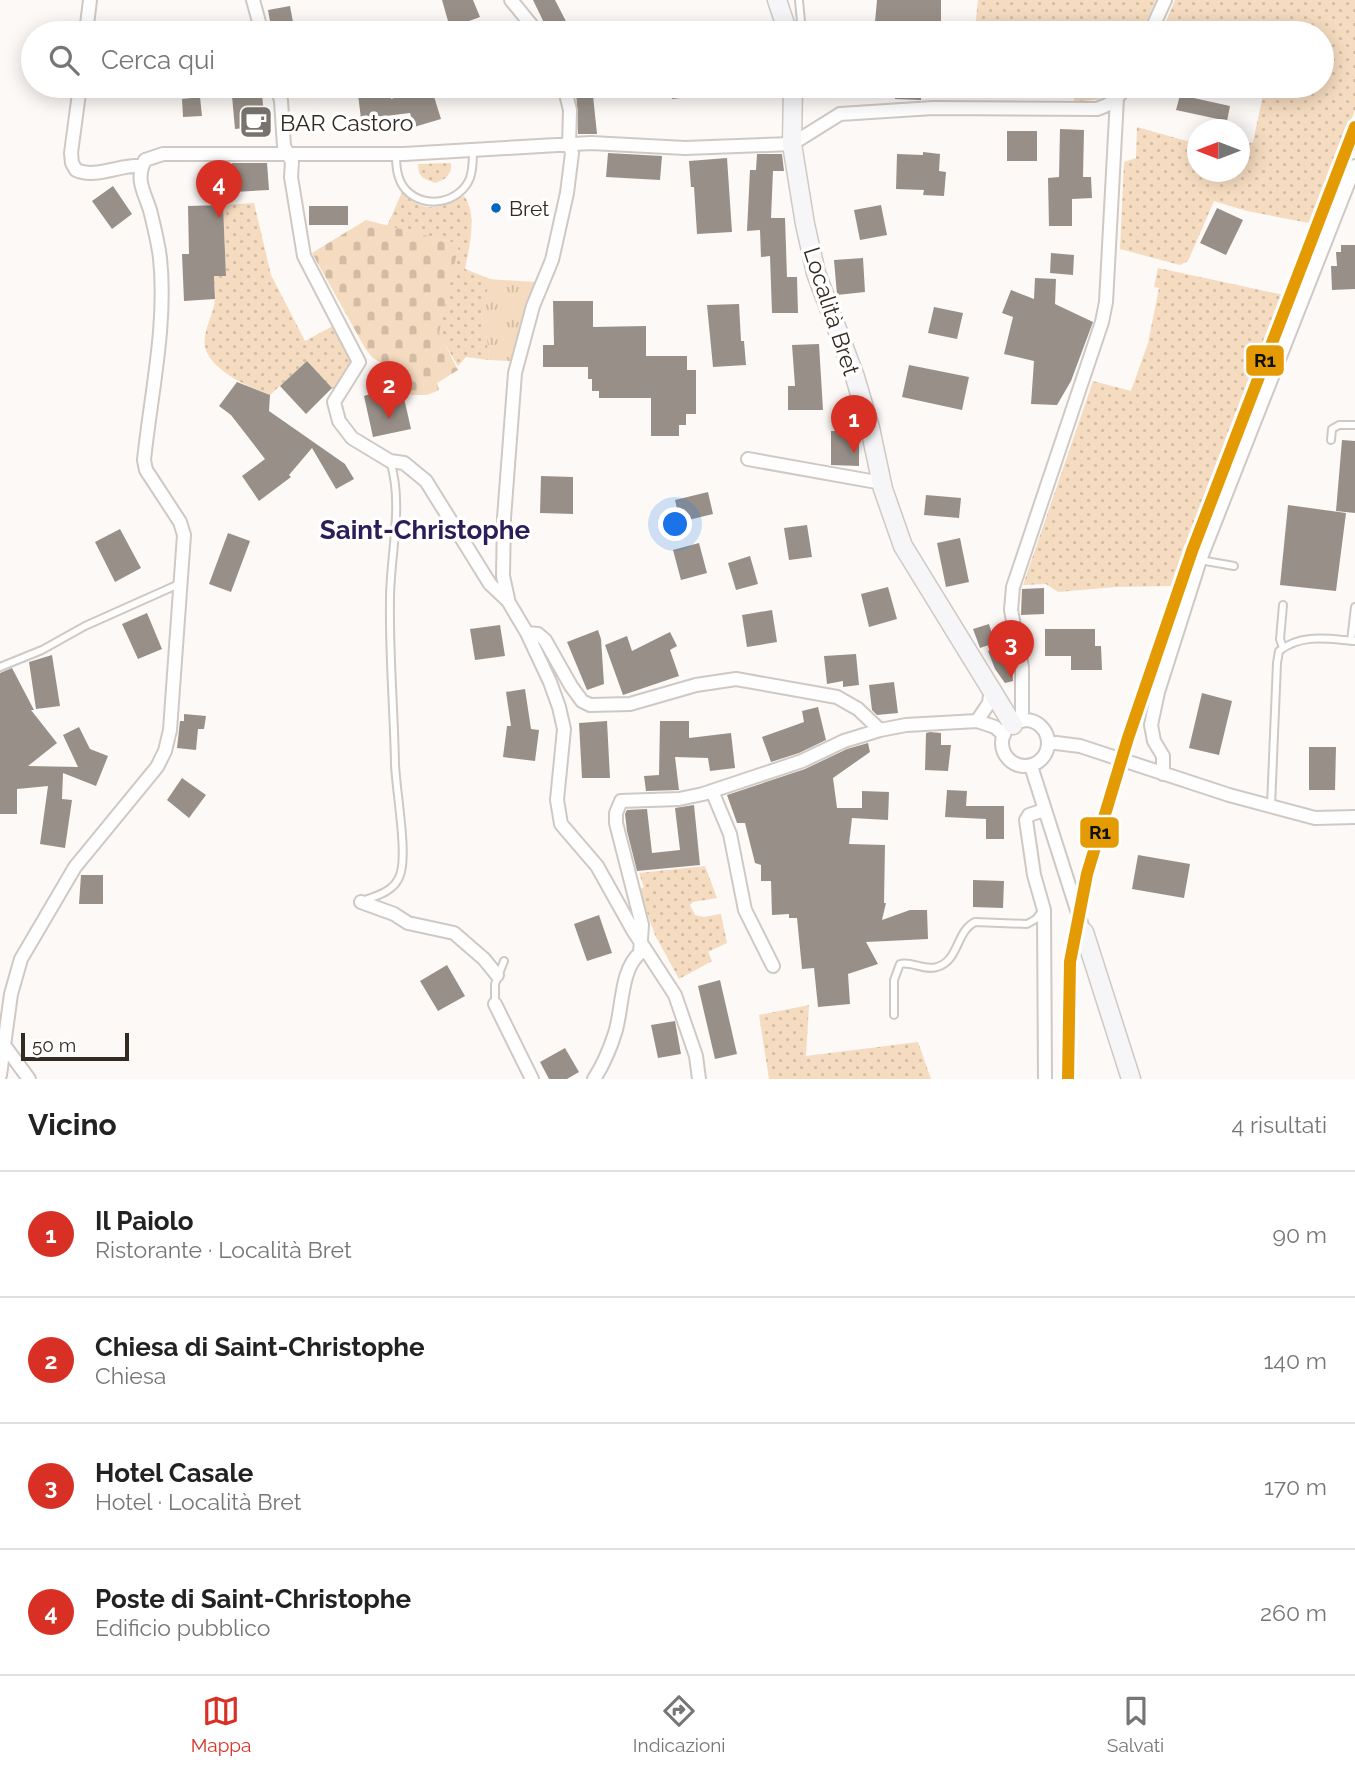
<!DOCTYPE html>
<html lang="it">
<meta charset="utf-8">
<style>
:root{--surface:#fff;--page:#f2f2f2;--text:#222;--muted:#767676;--line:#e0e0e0;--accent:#d93025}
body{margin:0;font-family:Raleway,sans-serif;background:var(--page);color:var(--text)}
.compass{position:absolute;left:1187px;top:119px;width:63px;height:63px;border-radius:50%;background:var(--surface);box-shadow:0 4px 18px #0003;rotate:270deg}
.scale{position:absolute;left:21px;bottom:18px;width:108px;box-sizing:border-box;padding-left:7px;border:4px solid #332a22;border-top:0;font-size:19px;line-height:24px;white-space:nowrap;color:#332a22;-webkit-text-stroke:5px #fff;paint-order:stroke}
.you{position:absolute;left:676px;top:525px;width:24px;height:24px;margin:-18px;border:5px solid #fff;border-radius:50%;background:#1a73e8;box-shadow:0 0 0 10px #1a73e833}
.badge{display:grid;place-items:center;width:46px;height:46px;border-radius:50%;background:var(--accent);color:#fff;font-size:23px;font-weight:700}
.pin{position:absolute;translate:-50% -58px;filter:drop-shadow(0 2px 4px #0008)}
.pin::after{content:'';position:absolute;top:37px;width:24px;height:21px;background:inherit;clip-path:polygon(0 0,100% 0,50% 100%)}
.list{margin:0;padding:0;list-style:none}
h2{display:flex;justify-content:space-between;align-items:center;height:91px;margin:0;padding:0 28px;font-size:30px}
h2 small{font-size:23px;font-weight:400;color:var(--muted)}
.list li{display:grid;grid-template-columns:46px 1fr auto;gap:21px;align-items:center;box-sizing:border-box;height:126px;padding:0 28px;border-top:2px solid var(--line)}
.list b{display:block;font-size:26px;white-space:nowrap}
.list p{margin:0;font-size:23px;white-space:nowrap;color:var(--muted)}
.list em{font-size:23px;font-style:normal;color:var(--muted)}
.icon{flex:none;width:38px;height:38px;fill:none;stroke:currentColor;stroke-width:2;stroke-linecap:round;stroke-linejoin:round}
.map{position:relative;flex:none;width:1355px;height:1079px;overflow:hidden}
.search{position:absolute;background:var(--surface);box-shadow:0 4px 18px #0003;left:21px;right:21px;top:21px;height:77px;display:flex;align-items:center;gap:18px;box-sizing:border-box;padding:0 24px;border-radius:38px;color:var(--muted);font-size:26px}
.sheet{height:595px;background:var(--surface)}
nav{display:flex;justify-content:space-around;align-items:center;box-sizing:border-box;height:98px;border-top:2px solid var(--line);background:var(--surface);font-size:19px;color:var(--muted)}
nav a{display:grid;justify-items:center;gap:4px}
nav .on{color:var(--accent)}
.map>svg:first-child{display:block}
</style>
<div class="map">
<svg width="1355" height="1079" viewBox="0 0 1355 1079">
<defs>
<pattern id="grass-dots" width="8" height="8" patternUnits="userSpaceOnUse" patternTransform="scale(1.75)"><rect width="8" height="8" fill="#f5dbbf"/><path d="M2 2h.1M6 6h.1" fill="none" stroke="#d2bca4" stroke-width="1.8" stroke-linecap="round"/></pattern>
<pattern id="cemetery-stones" width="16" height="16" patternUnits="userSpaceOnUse" patternTransform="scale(1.75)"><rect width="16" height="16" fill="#f5dbbf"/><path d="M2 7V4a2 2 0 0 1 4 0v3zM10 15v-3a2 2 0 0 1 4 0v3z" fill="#d2bca4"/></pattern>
<pattern id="park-tufts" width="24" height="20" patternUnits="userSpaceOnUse" patternTransform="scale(1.75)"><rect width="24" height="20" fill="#f5dbbf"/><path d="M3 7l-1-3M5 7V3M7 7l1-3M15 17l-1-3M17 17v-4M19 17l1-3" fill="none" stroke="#d2bca4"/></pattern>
</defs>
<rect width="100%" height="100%" fill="#fcf9f7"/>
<path fill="url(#grass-dots)" d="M978,0h178l-15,33h-198l32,-3z
M1175,0h180v110l-41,109 -5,4 -62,-12 -33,-10 -26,60 -8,4 -60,-16 4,-87 12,-4 1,-31 60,17 1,28h42v-26l13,-4 12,-56h57v-53h-161z
M1075,86h41c-9,15 -26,15 -42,15z
M451,163c1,11 -5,17 -16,20l-12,-5 -4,-5 -1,-9z
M402,192c19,21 40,18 62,4 14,18 5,52 1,73l30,12 -14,31 6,27 2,21 -23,-3 -8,9 -20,-33 21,-89 -72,-18z
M254,203l17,72 34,66 28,-15 19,37 -10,18 -9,8 -26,-28 -37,34c-21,-8 -59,-24 -65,-48 -3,-15 9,-33 10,-48 1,-8 -1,-15 -1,-23h12l-3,-71z
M1158,268l126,27 -112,291 -57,1 -57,5 -12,-8 -23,1 70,-204 38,10 17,-48 11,-55 -5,-1z
M705,866l12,32 -24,4 -3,3 5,10 9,2 17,-3 6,29 -19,9 4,9 -33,18 -24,-44 -16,-45 5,-3 -5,-14z
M809,1005l-3,51 112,-14 13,37h-162l-10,-64z"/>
<path fill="url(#cemetery-stones)" d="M366,220l93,24 -20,89 19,37 -21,13 2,7 -12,5h-16l-5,-14 -34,-24 -7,-9 -53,-95z"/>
<path fill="url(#park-tufts)" d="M488,279l48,3 -12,32 -13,47 -22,-1 -2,-21 -6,-27 6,-19z"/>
<path fill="#989088" d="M442,0h31l7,17 -30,11z
M533,0h22l17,33h-23z
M877,0h64v23l-28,-1 -3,11h-12v-2l-4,-1 -1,3h-19z
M290,6l5,27h-23l-4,-23z
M357,86h32l2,13 40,-12 10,32 -27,8 -4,-14 -49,6z
M576,86h16l5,48h-19z
M671,86h49v7l-48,6z
M896,86h25v14l-26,-1z
M262,94l3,32 -30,3 -3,-33z
M1180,95l50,11 -3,15 -51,-11z
M200,97l2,19 -19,1 -1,-18z
M1060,129l24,1 -1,47h8l1,21 -20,1v27h-23l-1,-48 11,-1z
M1007,131h30v30h-30z
M923,152l17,2 -1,17 7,1 -2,24 -21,-1 1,-5 -28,-1 1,-35 26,1z
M608,153l54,3 -2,24 -54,-3z
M757,154h25l2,17h-11l-2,47h14l2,59h10l1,36h-26l-2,-57 -9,1 -1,-27 -13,1 3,-61h6z
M727,158l5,74 -35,2 -3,-47h-3l-2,-26z
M232,163h35l2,27 -35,2z
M113,186l19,28 -20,15 -20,-28z
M223,205l3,71h-12l1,23 -31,2 -2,-47h7l-1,-48z
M881,205l6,30 -27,5 -6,-30z
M309,206h39v19h-39z
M1217,208l26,12 -17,35 -26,-12z
M1341,245h14v44l-23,1 -1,-24h6l-1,-14h5z
M1051,253l23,2 -1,20 -23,-2z
M863,258l2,34 -28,3 -3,-35z
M1035,278l21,1 -1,25 38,18 -22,59 -14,24 -26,-1 3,-43 -30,-7 9,-37 -11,-4 9,-23 23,9z
M553,301h40v26l53,-1v30h41v14h9v44h-10v11h-7v11h-28v-38h-52v-7h-7v-12h-4v-12h-45v-22h11z
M739,304l2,37h3l2,24 -33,2 -6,-62z
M934,307l29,6 -6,26 -29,-6z
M819,344l4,66h-35v-24h7l-3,-41z
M307,361l25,27 -26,26 -26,-28z
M909,365l60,12 -7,33 -60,-13z
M237,382l33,13 -1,16 76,53 9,15 -18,10 -24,-41 -23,27 2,2 -32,24 -17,-25 23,-17 -34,-44 -12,-9z
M385,384l8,5 5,10 6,-1 7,31 -38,8 -9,-41 9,-3 2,-6z
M831,431h28v35l-28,-1z
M1342,440l13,1v72l-19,-2z
M541,476l32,1v37l-33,-1z
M708,492l5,22 -33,8 -5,-22z
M926,495l35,3 -2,20 -35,-3z
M1288,505l58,8 -10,78 -56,-6z
M807,525l5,32 -23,3 -5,-32z
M120,529l21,39 -26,14 -20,-40z
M228,533l22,8 -19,51 -22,-8z
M960,538l9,44 -23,5 -9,-44z
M699,543l8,30 -26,7 -8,-30z
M750,556l8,28 -22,6 -8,-27z
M888,587l9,32 -28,8 -8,-33z
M1044,588v26l-23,1 1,-26z
M772,610l5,32 -30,5 -5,-32z
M147,613l15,36 -24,10 -16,-35z
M989,624l6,19 -15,5 -7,-19z
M500,625l5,31 -30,4 -5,-31z
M1045,629h50v17h6l1,24h-31v-14h-26z
M598,630l3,9 3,45 -17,6 -20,-48z
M670,632l7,14 -7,4 9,26 -56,19 -18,-50 22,-9 5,15z
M1006,645l6,15 1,21 -8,2 -10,-14 -7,-18z
M856,654l3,31 -16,2v-6l-16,3 -3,-28z
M52,655l8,51 -24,3 -7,-47z
M12,668l22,42h-3l26,33 -29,23 50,1 -15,-32 16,-8 11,22 18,7 -12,30 -33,-13 -1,26 10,1 -7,48 -25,-4 8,-58 -31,3v25h-17v-141z
M894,682l4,31 -21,2 -5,-5 -3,-25z
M525,689l6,40 8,1 -4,31 -32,-4 4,-31h4l-5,-34z
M1202,693l30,8 -13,54 -30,-7z
M818,707l8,33 -27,13 -28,9 -9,-25 42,-15 -2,-11z
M184,714l22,2 -2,13h-6l-2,21 -19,-2 3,-27h4z
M607,721l3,57h-28l-3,-55z
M660,721h29v17l42,-5 4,35 -25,3 -2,-13 -33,-1 4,33 -33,1 -2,-15 15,-1z
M930,732l11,1v12h10l-3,26 -23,-1 1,-37z
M868,743l2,9 -37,26 4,30h25v-17l27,1 -1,28 -36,-2 -3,26 36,1 -1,58h2l-4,17 28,-10h17l1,29 -62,3 12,22 -30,10 2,30 -32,3 -4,-39 -12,1 -5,-51h-8v-4l-17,1 -1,-34h-10v-16l-6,-2 -10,-40h-8l-10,-28 78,-26 42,-20z
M1309,747h27l-1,43h-26z
M182,778l24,17 -17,23 -22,-18z
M947,790l20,1 -1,15h38v33h-18v-20l-41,-2z
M694,805l6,60 -63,6 -10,-40 -2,-17 2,-4 20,-1 5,44 28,-3 -5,-42z
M1138,855l52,9 -6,34 -52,-9z
M81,875h22v29h-24z
M973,880l31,1 -1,27 -30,-1z
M599,915l13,38 -25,8 -13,-37z
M447,965l18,31 -27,15 -18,-30z
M720,980l17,74 -22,5 -17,-73z
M675,1021l6,33 -23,4 -7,-33z
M565,1048l14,24 -12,7h-18l-9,-17z"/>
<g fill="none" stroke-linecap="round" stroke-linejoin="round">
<defs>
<path id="lane" d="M790,31l11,-9 -2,-22
M396,154c0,13 1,26 10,36 19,20 54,13 64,-12 3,-9 3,-18 3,-27
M1331,440l1,-11 7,-4h16
M1200,560l34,6
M1351,641l4,-34
M1283,648l-3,-9 3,-34
M0,667l42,-17 43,-24 94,-42
M1271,806l6,-143 2,-12c23,-18 49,-12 76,-10
M362,901c15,-5 33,-10 38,-26 8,-21 -4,-84 -5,-111 -1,-55 -6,-110 -5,-165 0,-44 14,-95 0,-138
M495,1004v-20l9,-23
M894,1015v-35l6,-16c12,-3 24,7 37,3 22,-6 19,-36 38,-45l52,2 9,-5 6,-8"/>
<path id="street" d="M253,0l9,33
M511,0l27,33
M86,33l4,-33
M1150,33l15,-33
M80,86l-9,67 1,10 4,7c19,9 45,-6 66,-4
M277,86l4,15 3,45 8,16 -1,15 13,79 55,106 -25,40 5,19 13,17 38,23 14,2 22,18 64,103 18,17 19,32 23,49 9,25 5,22 -7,71 4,24 36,42 37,66 41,63 21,61 3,23
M748,459l134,24
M508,599l-5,-23 1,-58 11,-145 18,-67 19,-46 15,-67 5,-40 -3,-8 1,-35 -6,-24
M527,633l11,1 7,6 26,46 11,15 8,4 40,-1 66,-19 40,-6 101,18 21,12 22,21
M1002 743a23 23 0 1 1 46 0a23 23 0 1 1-46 0Z
M977,721l12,-18 2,-15
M1022,721v-54l-11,-57 2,-23 89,-265 4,-20 11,-204
M1048,742l32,4 149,49 86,23 40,-1
M1031,766l53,166
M1163,774v-18l-9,-15 -3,-16 7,-33 42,-132 155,-394
M712,791l18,43 15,76 28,56
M1044,810l-15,5 -3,5 8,55 10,35 1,169
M361,902l33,12 14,9 46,10 30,26 13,16
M495,1004l37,75
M4,1045l25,34
M0,1075l11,-81 10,-35 54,-92 82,-100 8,-16 5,-21 14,-195 -4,-13 -34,-52 -2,-10c7,-67 23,-135 16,-202 -2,-16 -6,-32 -10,-48 -6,-19 -15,-30 -5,-50l18,-6h241l187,-11 94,5 107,-4 48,-30 93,-6 164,1c13,-4 22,-11 29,-23
M594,1079c9,-14 16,-30 21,-46 8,-25 5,-63 25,-80l2,-28 -26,-102v-10l5,-12 58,-2 24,-5 99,-33 42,-20 36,-11 26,-5 71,-4 18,6 9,8"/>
<path id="secondary" d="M777,0l11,33
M793,86l-1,58 13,80 11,49 39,104 15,51 13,61 20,57 110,179
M1084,932l47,147"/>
</defs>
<use href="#lane" stroke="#cec9c4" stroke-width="10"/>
<use href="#street" stroke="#cec9c4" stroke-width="16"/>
<use href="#secondary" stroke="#cec9c4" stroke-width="21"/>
<use href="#lane" stroke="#fffefe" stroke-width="6"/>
<use href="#street" stroke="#fffefe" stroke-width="12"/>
<use href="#secondary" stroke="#f6f5f8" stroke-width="18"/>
<defs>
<path id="rail-1" d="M1068,1079l2,-117 17,-88 41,-136 64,-187 163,-424"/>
</defs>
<use href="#rail-1" stroke="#fff" stroke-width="18"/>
<use href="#rail-1" stroke="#e39a03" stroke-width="12"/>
</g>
<defs>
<symbol id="cafe-square" viewBox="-11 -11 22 22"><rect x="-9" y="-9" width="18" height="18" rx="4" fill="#79726d" stroke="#fff"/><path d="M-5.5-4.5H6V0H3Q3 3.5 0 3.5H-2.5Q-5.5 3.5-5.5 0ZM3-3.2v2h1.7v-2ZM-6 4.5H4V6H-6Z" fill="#fff"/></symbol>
</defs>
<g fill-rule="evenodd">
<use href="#cafe-square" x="237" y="103" width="38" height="38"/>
</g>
<circle fill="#0065bd" stroke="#fff" stroke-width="2.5" cx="496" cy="208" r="6"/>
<g text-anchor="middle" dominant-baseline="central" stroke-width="7" stroke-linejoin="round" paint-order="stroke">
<g font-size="21" fill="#332a22" stroke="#fff" text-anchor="start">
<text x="509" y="208">Bret</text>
</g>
<g font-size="23" fill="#332a22" stroke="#fff" text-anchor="start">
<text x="280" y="122">BAR Castoro</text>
</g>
<g font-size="23" fill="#332a22" stroke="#fff">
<text transform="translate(832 311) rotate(72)">Località Bret</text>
</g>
<g font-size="26" font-weight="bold" fill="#2b1e58" stroke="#fff">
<text x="425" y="530">Saint-Christophe</text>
</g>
</g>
<g stroke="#fff" stroke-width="2.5">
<rect x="1245" y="344" width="40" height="33" rx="7" fill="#e39a03"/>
<rect x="1079" y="816" width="41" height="33" rx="7" fill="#e39a03"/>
</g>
<g font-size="19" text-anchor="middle" font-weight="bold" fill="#111">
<text x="1265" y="367">R1</text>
<text x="1100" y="839">R1</text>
</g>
</svg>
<svg class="compass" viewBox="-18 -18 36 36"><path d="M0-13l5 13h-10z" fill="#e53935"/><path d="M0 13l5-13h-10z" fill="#767676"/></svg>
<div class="scale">50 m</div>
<div class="you"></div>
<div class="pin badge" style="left:854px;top:453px">1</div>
<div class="pin badge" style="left:389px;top:419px">2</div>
<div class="pin badge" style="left:1011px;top:678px">3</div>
<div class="pin badge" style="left:219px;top:218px">4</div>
<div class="search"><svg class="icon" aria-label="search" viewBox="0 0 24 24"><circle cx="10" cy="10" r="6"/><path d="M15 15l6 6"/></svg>Cerca qui</div>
</div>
<section class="sheet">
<h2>Vicino<small>4 risultati</small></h2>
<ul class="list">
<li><span class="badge">1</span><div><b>Il Paiolo</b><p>Ristorante · Località Bret</p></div><em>90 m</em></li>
<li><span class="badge">2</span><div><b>Chiesa di Saint-Christophe</b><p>Chiesa</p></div><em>140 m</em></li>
<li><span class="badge">3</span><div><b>Hotel Casale</b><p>Hotel · Località Bret</p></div><em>170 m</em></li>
<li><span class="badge">4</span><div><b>Poste di Saint-Christophe</b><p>Edificio pubblico</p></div><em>260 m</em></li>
</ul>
</section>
<nav>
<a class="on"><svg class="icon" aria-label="map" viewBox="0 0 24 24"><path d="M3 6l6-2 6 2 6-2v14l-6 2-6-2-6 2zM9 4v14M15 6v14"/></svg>Mappa</a>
<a><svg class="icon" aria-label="directions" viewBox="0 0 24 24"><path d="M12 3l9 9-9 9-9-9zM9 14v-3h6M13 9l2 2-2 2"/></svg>Indicazioni</a>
<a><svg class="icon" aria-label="saved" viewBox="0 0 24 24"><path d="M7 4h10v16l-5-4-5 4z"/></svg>Salvati</a>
</nav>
